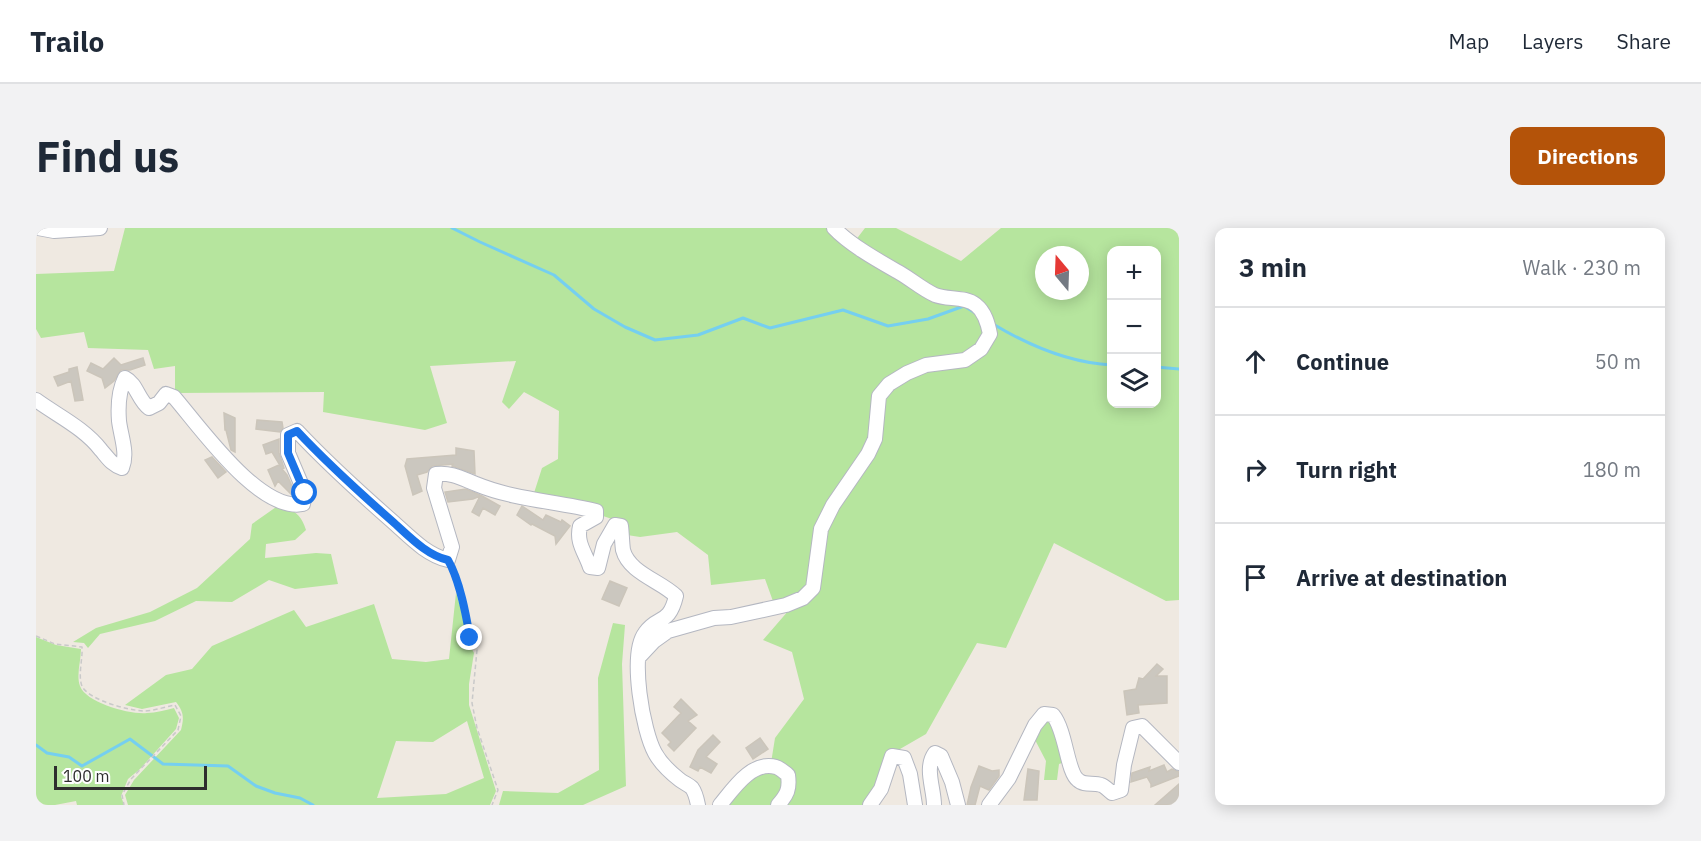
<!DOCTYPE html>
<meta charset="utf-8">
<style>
:root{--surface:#fff;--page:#f2f2f3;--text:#1f2937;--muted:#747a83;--line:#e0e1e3;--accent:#b45309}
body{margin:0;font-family:"IBM Plex Sans",sans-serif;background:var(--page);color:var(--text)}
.controls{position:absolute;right:18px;top:18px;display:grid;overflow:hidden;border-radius:12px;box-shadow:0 3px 15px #0003}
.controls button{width:54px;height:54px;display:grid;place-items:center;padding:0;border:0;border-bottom:2px solid var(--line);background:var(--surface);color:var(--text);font:30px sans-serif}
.compass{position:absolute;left:999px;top:18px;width:54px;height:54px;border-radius:50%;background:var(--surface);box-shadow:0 3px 15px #0003;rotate:341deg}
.scale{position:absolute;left:18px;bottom:15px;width:153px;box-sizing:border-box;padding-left:6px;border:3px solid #2e2e2e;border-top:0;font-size:16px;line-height:21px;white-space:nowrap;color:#2e2e2e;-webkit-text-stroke:4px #fff;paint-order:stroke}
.stop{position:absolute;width:18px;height:18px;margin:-14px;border:4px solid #1a73e8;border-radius:50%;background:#fff}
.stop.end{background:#1a73e8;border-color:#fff;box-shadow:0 2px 6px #0008}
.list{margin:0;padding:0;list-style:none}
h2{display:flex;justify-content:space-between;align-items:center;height:78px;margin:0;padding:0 24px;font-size:26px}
h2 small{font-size:20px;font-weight:400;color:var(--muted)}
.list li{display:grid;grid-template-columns:39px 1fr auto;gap:18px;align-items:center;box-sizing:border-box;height:108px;padding:0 24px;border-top:2px solid var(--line)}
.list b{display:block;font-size:22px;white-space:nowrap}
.list em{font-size:20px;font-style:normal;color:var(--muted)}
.icon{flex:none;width:33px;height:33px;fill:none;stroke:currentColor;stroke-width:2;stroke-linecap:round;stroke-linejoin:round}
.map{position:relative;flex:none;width:1143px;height:577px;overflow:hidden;border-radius:12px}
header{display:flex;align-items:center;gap:36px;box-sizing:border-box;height:84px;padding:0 30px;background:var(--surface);border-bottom:2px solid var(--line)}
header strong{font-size:28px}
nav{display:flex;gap:33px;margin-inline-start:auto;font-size:21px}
.intro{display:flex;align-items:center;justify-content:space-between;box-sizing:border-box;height:144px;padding:0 36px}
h1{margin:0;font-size:42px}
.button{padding:15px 27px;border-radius:12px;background:var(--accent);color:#fff;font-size:21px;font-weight:700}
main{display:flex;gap:36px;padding:0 36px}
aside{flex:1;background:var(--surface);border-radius:12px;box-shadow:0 3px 15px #0003}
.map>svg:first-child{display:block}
</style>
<header>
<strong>Trailo</strong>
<nav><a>Map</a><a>Layers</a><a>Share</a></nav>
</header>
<div class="intro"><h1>Find us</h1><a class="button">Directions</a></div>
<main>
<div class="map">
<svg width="1143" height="577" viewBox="0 0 1143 577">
<rect width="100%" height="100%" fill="#efe9e1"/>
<path fill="#b6e59e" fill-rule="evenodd" d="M89,0h704l49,37 97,42 12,28 -14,16 -87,32 -17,62 -42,60 -15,71 -7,12 -15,10 -16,6 -9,-25 -54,6 -3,-30 -31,-23 -37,5 -13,-2 -3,-12 -90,-30 8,-25 16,-9 1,-48 -35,-19 -15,17 -7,-7 14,-41 -86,5 17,57 -22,7 -102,-18 1,-20 -149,1v-27l-21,3 -6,-19 -60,-2 -4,-16 -43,6 -5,-9v-55l78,-3z
M829,0h31l65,33 40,-33h178v372l-13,1 -112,-58 -48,105 -29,-5 -51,91 -26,15 -11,2 -6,8 -4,19 -6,14 -8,13h-81l8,-22 -21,-20 4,-25 29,-39 -12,-47 -29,-12 26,-30 30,-22 6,-60 30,-51 21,-25 7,-55 28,-23 75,-24 -8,-51 -13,-7 -27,-2 -83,-49zM1076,22h44v154h-44zM1008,27h36v36h-36z
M243,277c15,5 22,9 27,25l-11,10 -29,4 -1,14 51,-5 15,1 7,30 -43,5 -26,-9 -37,22 -36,-1 -41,20 -55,13 -12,14 -4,-5 -11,-1 23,-14 54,-16 47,-24 53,-49 2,-15z
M420,365l8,25 3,21 7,14 -5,31v21l27,86 -6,14h-362l-3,-10 9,-15 47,-50c3,-12 3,-18 -5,-28l-34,7 -17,-4 41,-30 26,-6 20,-23 82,-36 12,17 68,-23 18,55 34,3 23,-3zM431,493l17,57 -38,16 -69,4 19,-57 37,1z
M577,395l12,2 -3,39 4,122 -43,19h-84l4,-14 55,2 41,-23 -1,-92z
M0,409l20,8 25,4c0,12 -5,26 -1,37 6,17 51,29 67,27 9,0 18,-3 27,-5l5,10 -3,11 -36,40 -12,10 -7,17 3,9h-47l-1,-4 -21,4h-19z
M1017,489l15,44 -9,3 -2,16h-13l2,-19 -13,-25 4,-10z
M741,543l8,14 -12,20h-49l29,-32z"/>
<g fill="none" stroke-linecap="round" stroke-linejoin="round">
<path stroke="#75cff0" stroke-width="3" d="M416,0l28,14 74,33 40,34 31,18 30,13 43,-5 45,-17 27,10 73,-18 45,16 40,-7 36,-13 13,8
M957,96c35,21 76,39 119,41
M1120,139l23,2
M0,517l11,8 22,4 13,9 48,-27 33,25 65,2 28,20 19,7 25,5 13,7"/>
</g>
<path fill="#cbc7bf" stroke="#cbc5ba" stroke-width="1.5" d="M78,130l7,7 22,-7 2,7 -15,5h-9l-7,11 -9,7 -3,-10 -15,-7 4,-8 12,6z
M41,139l6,33 -8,1 -4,-20 -13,5 -4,-9 15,-5v-3z
M188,185l11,5v34l-4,-2 -5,-20h-1z
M221,192l25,2 1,6 -3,4 -24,-3z
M243,211v14l5,15 -2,1 5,6 8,18 -1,2 -3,-1 -13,-13 -3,5 -7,-16 11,-5 2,2 -9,-15 -6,2 -3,-9z
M420,220l18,3 1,23 -23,-8 1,-2 -21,2 -5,6 -10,3 5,16 -9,4 -8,-29 2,-7 49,-4z
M176,229l14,15 -8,6 -13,-18z
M430,261l16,7 18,10 -5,9 -12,-7 -4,8 -7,-4 8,-16 -7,3 -25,3 -3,-10z
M486,278l21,14 3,-5 15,7 1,-2 8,6 -14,18 -1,-8 -23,-12 -1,1 -14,-10z
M574,353l17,7 -8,18 -17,-7z
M1121,436l6,5 -7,7h11v27l-29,2 1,8 -12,2 -3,-24 12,-2 3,-11 4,1z
M645,471l16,16 -9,6 8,7 -22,23 -6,-6 3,-3 -9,-9 19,-20 -7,-6z
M677,507l7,7 -14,15 11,7 -6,9 -11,-6 -2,4 -8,-4 8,-17z
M724,510l8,11 -15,10 -7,-11z
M1128,537l3,7 5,-3 7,3v4l-28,11v-3l-4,-7 -16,5 1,-9 18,-6 -1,4z
M943,538l13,5 7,-1v6l-10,14 -9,-4 -5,19h-8l4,-18z
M992,541l11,2 -2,29h-13z
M1143,556v18l-6,3h-18z"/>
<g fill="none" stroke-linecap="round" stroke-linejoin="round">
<defs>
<path id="minor" d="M2,0l16,3 46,-3
M0,172c22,16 48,28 65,50 7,8 11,15 21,18 6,-15 -1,-31 -3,-47 -1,-13 0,-31 6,-43 12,6 13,22 24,30l10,-5 7,-9 8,3c26,30 86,116 129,107l2,-11 -17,-40v-18l9,-4c30,32 62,61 95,90 17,15 34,34 56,39l4,-13 -18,-59 2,-14c15,-2 27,5 40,10 39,16 80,17 120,27v6l-16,9c-4,17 5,26 10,41l8,1 6,-24 11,-19 6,1c1,8 1,17 2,24 6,23 38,31 53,46 -7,30 -19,19 -31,37 -16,21 -2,99 10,120 6,11 16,20 25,27 4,3 9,5 12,8 3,4 5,12 6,17
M603,429l15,-16 14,-10 46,-13 17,-1 55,-12 17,-7 10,-10 8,-59 12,-24 35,-51 7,-15 4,-43 10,-12 18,-11 19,-8 39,-5 16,-11 9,-15c-2,-10 -5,-22 -14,-29 -11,-9 -28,-5 -41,-10 -13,-6 -23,-15 -35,-22 -21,-12 -50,-28 -66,-45
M684,577c13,-16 32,-45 56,-38 4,1 9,6 12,8 2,14 -1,20 -10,30
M834,577l11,-16 11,-33 12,2 6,16 5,31
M898,577c0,-17 -10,-37 1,-52l6,3 11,26 6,23
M953,577l20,-27 26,-53 9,-11 9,1c13,16 14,57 25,65 6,6 16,2 23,5 4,1 8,6 11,8l9,-3 3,-25 9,-37 9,-2 37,37"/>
</defs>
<use href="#minor" stroke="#b4b7c1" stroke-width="16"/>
<path stroke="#c9c9c9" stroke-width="1.5" stroke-dasharray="4.5 3" stroke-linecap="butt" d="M418,343l12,44 4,23 7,12 -5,53 5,25 21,62 -6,15
M0,408l19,8 27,3c1,11 -5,32 1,41 10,13 44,22 60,23 10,0 22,-4 32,-6l6,11 -3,14 -47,49 -9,16 2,10"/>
<use href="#minor" stroke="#fff" stroke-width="14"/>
</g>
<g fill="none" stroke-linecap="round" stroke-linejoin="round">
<path stroke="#1a73e8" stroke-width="8" d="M269,265l-17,-40v-18l9,-4c30,32 62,61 95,90 17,15 34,34 56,39 12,21 18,54 22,78"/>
</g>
</svg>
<div class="controls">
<button>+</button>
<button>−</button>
<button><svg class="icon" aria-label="layers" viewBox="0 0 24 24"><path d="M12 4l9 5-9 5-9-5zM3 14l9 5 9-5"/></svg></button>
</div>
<svg class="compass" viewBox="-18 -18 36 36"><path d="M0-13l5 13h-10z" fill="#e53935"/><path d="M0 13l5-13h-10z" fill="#747a83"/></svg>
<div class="scale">100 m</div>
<div class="stop" style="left:269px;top:265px"></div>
<div class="stop end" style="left:434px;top:410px"></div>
</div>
<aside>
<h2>3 min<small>Walk · 230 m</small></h2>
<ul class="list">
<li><svg class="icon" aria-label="ahead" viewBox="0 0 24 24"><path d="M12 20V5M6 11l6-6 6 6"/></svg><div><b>Continue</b></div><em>50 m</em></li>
<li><svg class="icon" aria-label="right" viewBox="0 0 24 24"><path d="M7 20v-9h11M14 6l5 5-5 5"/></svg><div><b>Turn right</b></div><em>180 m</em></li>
<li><svg class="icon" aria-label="arrive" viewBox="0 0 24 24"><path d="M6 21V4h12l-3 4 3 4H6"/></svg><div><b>Arrive at destination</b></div></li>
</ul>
</aside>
</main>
